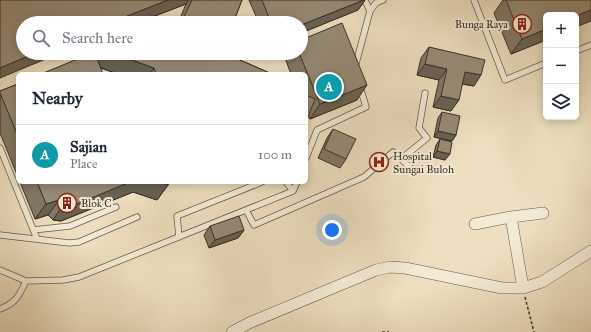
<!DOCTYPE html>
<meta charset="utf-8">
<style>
:root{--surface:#fff;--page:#f2f2f3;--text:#1f2937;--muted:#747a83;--line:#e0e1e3;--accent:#2563eb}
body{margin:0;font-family:"IM FELL Great Primer",serif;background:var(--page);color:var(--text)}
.controls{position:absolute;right:12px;top:12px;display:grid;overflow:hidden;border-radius:6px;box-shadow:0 2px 10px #0003}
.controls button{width:36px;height:36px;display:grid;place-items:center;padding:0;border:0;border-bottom:1px solid var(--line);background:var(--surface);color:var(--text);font:20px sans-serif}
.you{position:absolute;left:332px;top:230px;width:14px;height:14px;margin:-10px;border:3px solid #fff;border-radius:50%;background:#1a73e8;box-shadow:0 0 0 6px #1a73e833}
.badge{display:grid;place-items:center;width:26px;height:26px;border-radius:50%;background:var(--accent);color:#fff;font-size:13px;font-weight:700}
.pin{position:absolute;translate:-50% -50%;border:2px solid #fff;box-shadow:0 1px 4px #0006}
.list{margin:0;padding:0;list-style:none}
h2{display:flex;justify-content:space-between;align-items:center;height:52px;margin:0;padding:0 16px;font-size:17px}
h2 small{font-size:13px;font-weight:400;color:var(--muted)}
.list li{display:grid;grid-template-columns:26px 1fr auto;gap:12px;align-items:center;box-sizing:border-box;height:60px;padding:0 16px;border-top:1px solid var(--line)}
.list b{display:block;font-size:15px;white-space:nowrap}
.list p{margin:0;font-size:13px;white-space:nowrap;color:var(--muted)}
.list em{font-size:13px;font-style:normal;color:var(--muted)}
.icon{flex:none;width:22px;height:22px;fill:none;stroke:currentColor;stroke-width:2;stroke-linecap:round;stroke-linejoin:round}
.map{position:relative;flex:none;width:591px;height:332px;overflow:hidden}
.search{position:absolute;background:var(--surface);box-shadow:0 2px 10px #0003;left:16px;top:16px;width:292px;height:44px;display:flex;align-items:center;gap:10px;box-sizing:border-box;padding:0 14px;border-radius:22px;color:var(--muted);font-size:15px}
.panel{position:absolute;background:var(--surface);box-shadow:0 2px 10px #0003;left:16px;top:72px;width:292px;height:112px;border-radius:6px}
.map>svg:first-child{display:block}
</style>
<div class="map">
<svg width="591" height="332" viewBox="0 0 591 332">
<rect width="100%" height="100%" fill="#eddebf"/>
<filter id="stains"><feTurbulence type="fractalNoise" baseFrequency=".005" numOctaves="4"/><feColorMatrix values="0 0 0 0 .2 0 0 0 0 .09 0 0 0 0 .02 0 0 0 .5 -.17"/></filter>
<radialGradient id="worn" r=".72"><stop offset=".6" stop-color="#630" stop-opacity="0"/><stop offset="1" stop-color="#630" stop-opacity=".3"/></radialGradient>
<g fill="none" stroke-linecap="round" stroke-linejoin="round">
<defs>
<path id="service" d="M365,0l5,11
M474,0l31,80 41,-17
M576,51l15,-6
M355,67l15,-56 6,-8 7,-3
M0,148l37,91
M306,158l11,-28 49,-23 -6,-20
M401,159l26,-21 -8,-10 6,-35
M286,182l7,9
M246,210l8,15 110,-48 29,-25 19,17
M33,230l37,-4 46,-19
M0,235l69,8 10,-1 58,-25
M179,237l-2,-21 85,-34
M0,270l26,11 37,-1 16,-3 214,-86 4,-9
M0,309c16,-6 19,-13 26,-28"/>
<path id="minor" d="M511,217l12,71
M475,224l36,-7 32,-4
M232,332l17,-9 127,-53 14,-3 15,1 97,20h21l19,-6 49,-31"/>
</defs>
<use href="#service" stroke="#655c4c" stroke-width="7"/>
<use href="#minor" stroke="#655c4c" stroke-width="12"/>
<path stroke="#383026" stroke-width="1.5" stroke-dasharray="3 2" stroke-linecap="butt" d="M525,297l9,35
M382,332h7"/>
<use href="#service" stroke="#f3ead5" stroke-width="5.5"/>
<use href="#minor" stroke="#f3ead5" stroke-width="11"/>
</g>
<path fill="#817765" stroke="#383026" d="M0,0h242l-9,23h-55l8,-19 -44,17z
M249,0h116l-7,10 -57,23v-10h-42z
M503,0h88l-45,15v25l-35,14 -17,-41z
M429,47l45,39 -12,-2 -11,27 -18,-4 6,-27 -22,-5 4,-17z
M82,53h150l1,4 39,17h-154l-18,-6 -20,-10z
M288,53h13l56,47 -47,19 -2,-3 -2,6v-48h-15l-6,-16z
M18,84v93l-18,-44v-42z
M442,112l14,23 -4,6 -18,-4 4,-19z
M333,129l13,30 -6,9 -22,-10 9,-20z
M440,139l5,21 -12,-3 3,-12z
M20,182h149l-1,3 -11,15 -24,-8 -72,29 -8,-1 -5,-5 -13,4z
M210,226l34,4 -6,8 -29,10 -5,-13z"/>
<path fill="#696153" stroke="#383026" d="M168,0h21l-3,4 -50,19 -9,-7z
M364,0h1l-7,10 -57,23v-8z
M591,10v11l-15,6v-11z
M546,29v11l-35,14 11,-15z
M35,53h25l-60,25v-10z
M84,53h28l42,15 -4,6h-32l-38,-14z
M425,64l22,5 -8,11 -22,-5z
M465,72l16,3 -7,11 -17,-3z
M367,85l-10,15 -47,19 10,-15z
M441,96l18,4 -8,11 -18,-4z
M438,131l18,4 -4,6 -18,-4z
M437,151l13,3 -5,6 -12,-3z
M130,182h29l9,3 -11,15 -24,-8 -72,29 -8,-1 10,-15z
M59,200l-11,15 -13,4 11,-15z
M244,230l-6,8 -29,10 6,-8z"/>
<path fill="#968a76" stroke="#383026" d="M0,0h168l-41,16 22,7h-126v30h12l-35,15z
M192,0h50l-9,23h-52z
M262,0h102l-63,25v-2h-30z
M506,0h85v10l-15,6v-1h-30v14l-24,10z
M342,23l25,62 -47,19 -21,-51h2v-13z
M429,47l56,13 -4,15 -16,-3 -6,28 -18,-4 6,-27 -22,-5z
M92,53h3l8,21h-62z
M112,53h120l1,4 39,17h-116l-2,-6z
M18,84v52l-18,-43v-2z
M306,95l9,4 -9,23z
M442,112l18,4 -4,19 -18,-4z
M333,129l23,10 -10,20 -22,-10z
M440,139l12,3 -2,12 -13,-3z
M37,182h93l-58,24 -9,-1 -4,-5 -13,4z
M159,182h10l-1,3z
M239,216l5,14 -29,10 -5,-14z"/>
<defs>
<symbol id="building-ring" viewBox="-11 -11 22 22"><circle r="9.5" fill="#f3ead5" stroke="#8f2418" stroke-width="1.5"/><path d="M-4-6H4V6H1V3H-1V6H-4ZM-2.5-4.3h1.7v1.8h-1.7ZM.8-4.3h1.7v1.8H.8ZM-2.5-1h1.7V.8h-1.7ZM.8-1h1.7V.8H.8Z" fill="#8f2418"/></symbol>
<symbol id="hospital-ring" viewBox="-11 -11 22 22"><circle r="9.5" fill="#f3ead5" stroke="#8f2418" stroke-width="1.5"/><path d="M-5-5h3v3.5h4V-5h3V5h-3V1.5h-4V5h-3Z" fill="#8f2418"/></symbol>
</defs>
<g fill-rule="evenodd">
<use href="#building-ring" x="511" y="13" width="22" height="22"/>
<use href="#hospital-ring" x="368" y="151" width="22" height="22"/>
<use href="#building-ring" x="56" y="192" width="22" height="22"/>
</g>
<g text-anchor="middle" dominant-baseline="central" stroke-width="4" stroke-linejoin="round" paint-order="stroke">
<g font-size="11" fill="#383026" stroke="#f3ead5" text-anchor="start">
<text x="508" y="24" text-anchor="end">Bunga Raya</text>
<text x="393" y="156">Hospital<tspan x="393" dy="13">Sungai Buloh</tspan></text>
<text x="81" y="203">Blok C</text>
</g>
</g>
<rect width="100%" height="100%" filter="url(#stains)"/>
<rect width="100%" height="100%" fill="url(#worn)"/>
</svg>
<div class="controls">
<button>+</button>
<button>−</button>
<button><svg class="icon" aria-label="layers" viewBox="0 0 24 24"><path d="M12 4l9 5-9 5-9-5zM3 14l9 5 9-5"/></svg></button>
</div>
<div class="you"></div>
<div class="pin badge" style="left:329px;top:87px;background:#0f9aa8">A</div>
<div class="search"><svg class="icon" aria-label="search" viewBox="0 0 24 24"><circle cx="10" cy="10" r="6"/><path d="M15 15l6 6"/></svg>Search here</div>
<section class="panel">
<h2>Nearby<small></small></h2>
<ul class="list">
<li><span class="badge" style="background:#0f9aa8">A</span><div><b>Sajian</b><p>Place</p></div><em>100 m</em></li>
</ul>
</section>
</div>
